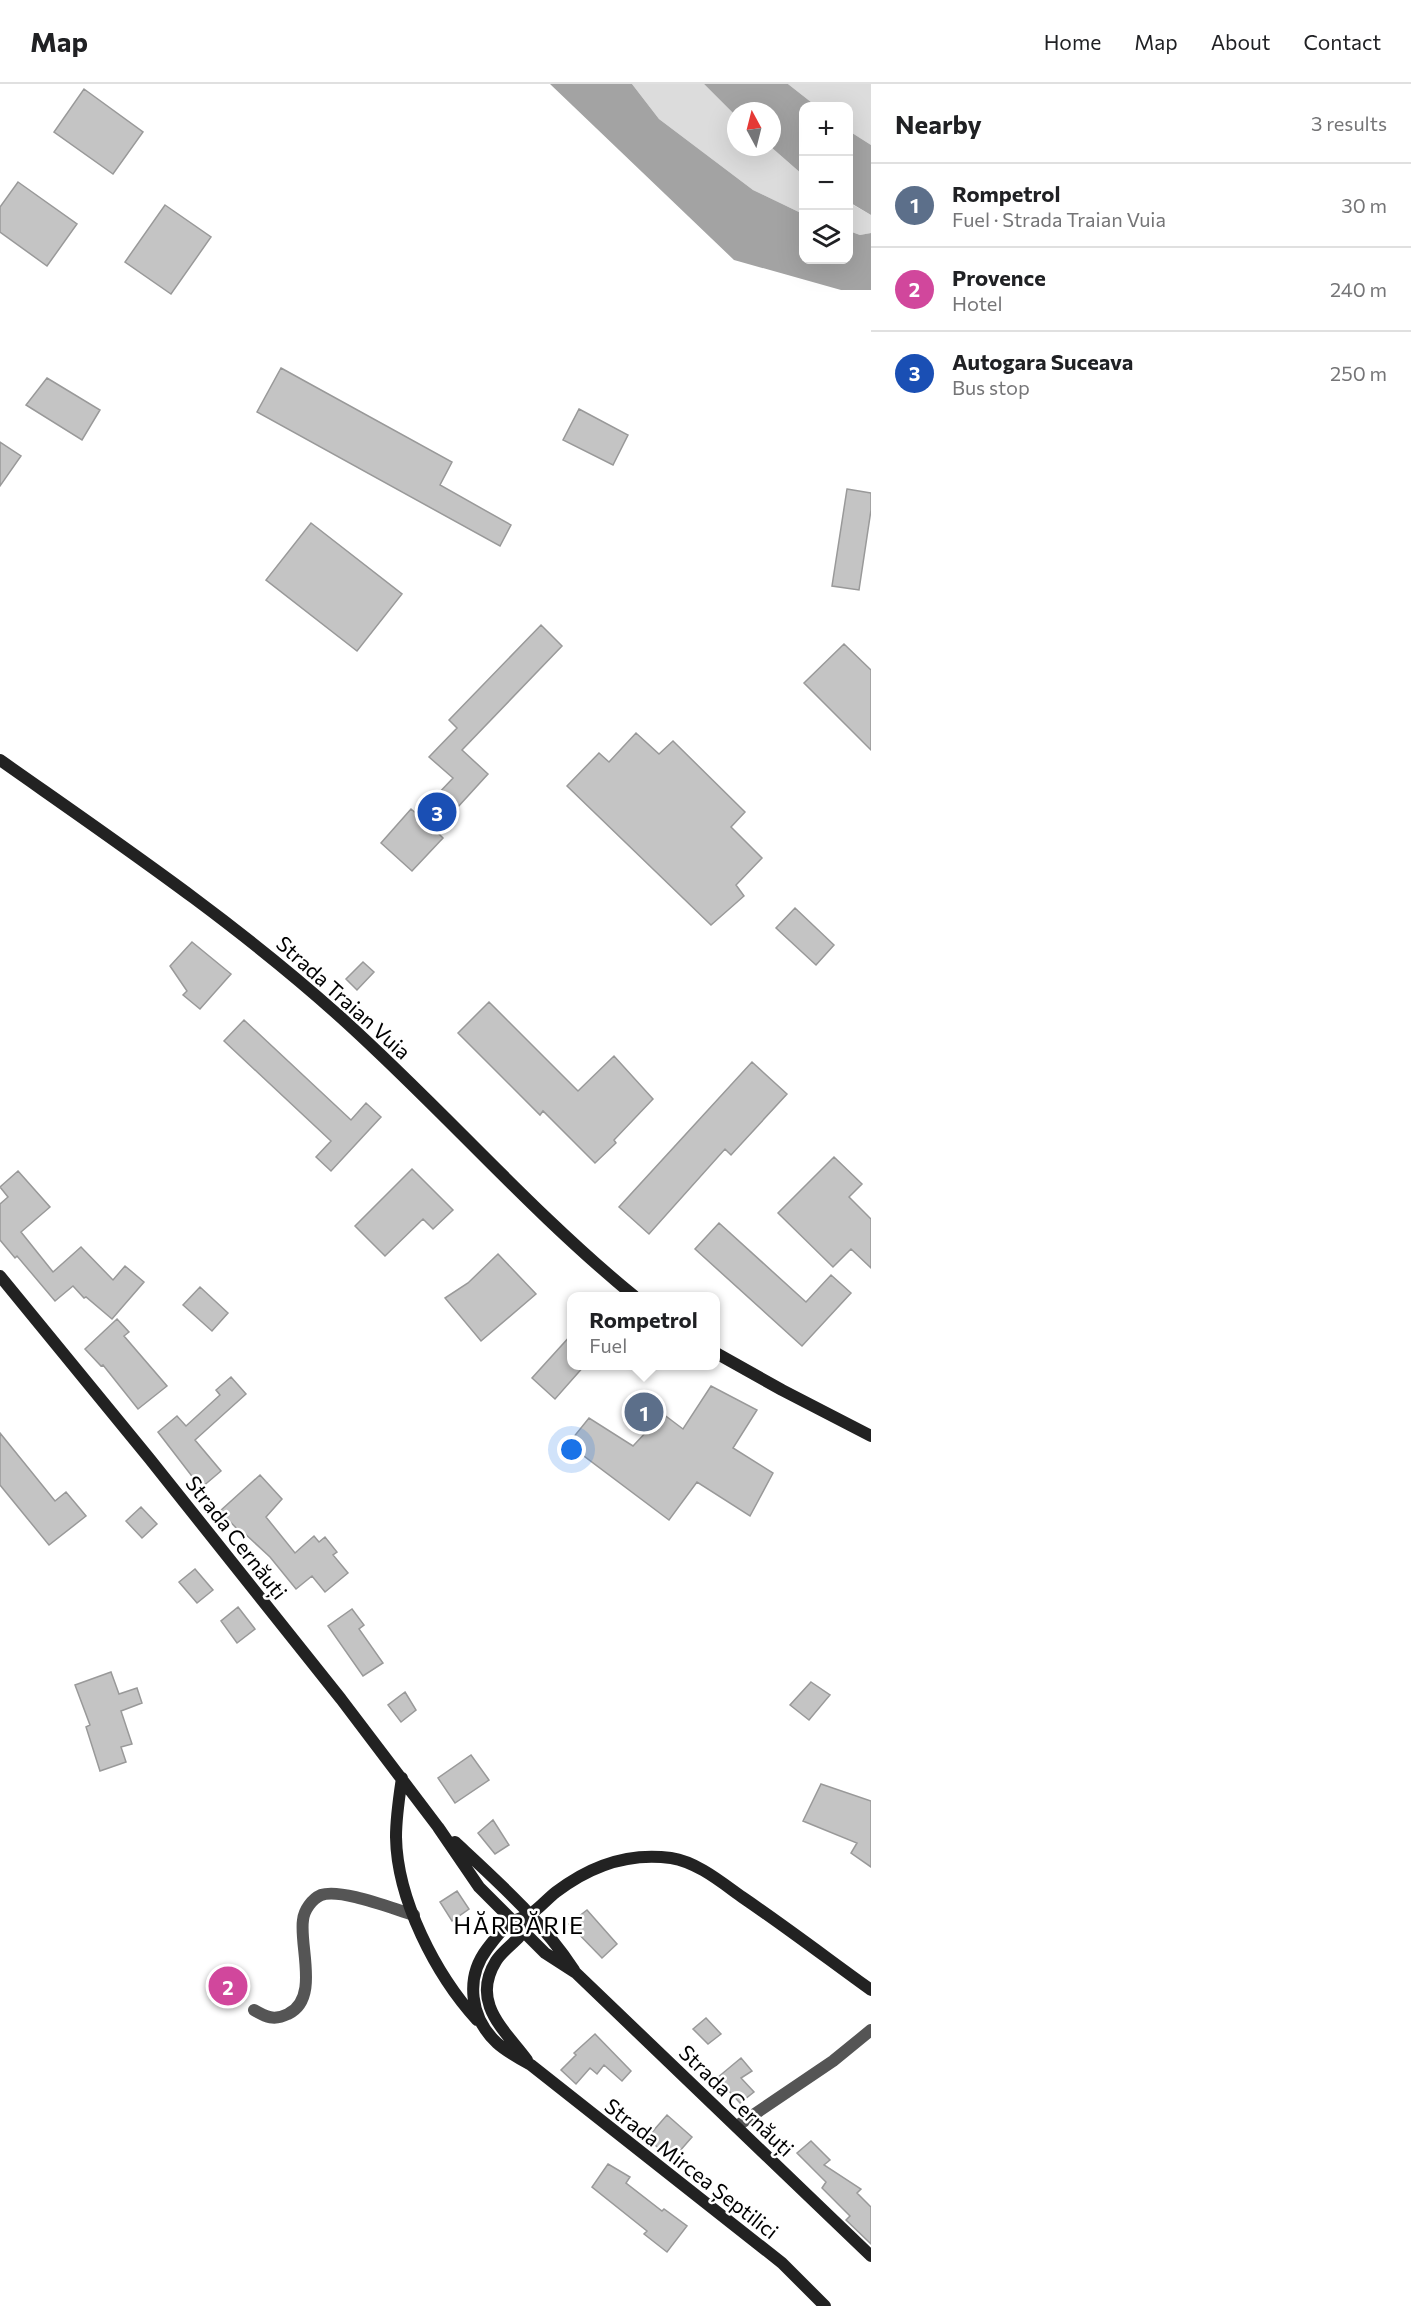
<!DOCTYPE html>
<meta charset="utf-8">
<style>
:root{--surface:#fff;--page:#f2f2f2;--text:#202124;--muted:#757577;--line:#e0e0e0;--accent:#000}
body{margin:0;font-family:Commissioner,sans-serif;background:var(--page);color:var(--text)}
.controls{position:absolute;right:18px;top:18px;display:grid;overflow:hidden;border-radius:12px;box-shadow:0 6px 24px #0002}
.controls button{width:54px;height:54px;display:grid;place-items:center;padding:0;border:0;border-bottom:2px solid var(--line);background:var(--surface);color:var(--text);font:30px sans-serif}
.compass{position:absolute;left:727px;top:18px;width:54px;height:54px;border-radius:50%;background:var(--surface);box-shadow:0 6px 24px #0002;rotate:353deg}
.you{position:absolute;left:572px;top:1366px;width:21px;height:21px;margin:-15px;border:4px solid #fff;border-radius:50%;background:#1a73e8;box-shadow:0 0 0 9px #1a73e833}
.badge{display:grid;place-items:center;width:39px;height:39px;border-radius:50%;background:var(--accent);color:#fff;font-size:20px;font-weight:700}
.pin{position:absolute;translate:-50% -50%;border:3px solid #fff;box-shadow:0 2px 6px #0006}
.popup{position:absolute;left:567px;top:1208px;width:153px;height:78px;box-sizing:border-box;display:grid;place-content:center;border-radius:12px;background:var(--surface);filter:drop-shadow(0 2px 4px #0005);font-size:20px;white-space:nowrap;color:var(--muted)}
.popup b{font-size:22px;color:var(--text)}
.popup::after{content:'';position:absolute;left:50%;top:100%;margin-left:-12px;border:12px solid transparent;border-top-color:var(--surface)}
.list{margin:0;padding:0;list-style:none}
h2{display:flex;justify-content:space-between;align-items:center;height:78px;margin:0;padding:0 24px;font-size:26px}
h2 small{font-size:20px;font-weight:400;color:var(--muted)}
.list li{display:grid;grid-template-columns:39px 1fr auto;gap:18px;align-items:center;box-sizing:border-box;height:84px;padding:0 24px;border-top:2px solid var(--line)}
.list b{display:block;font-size:22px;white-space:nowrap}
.list p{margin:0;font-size:20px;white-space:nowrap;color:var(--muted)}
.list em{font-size:20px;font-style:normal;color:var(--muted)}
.icon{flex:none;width:33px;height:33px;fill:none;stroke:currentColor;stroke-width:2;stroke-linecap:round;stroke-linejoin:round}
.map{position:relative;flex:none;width:871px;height:2222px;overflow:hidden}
header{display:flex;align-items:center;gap:36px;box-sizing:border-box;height:84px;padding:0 30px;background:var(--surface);border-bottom:2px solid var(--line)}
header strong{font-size:28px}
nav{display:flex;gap:33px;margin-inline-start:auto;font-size:21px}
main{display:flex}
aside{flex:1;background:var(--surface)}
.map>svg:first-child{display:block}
</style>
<header>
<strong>Map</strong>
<nav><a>Home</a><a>Map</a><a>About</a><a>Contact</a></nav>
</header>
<main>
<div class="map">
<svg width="871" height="2222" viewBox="0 0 871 2222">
<rect width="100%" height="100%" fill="#fff"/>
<path fill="#dcdcdc" d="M632,0h72l32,32v31h35l32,28v39l-50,-24 -94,-71z
M788,0h83v61l-22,-14 -1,-25h-32z
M848,118l23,13v18l-11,2 -11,-4z"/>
<path fill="#a3a3a3" d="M550,0h82l27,35 94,71 50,24 1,46h44l1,-29 11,4 11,-2v57h-30l-107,-30z
M704,0h84l28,22h-12l-1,69 -32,-28 1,-36h-36v5z
M849,47l22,14v70l-22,-13z"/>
<path fill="#c4c4c4" stroke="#999" stroke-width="1.5" d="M84,5l59,43 -30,42 -59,-42z
M18,98l59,42 -30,42 -47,-34v-25z
M165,121l46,32 -40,57 -46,-32z
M281,284l171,94 -12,23 71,40 -11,21 -243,-134z
M47,294l53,32 -18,30 -56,-35z
M579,325l49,26 -15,30 -50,-25z
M0,358l21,14 -21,30z
M847,405l24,4v17l-12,80 -27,-4z
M311,439l91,71 -45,57 -91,-71z
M541,541l21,21 -100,104 26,24 -52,57 7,7 -31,33 -31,-28 30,-34 7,6 35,-37 -24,-21 28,-29 -8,-8z
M844,560l27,26v80l-67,-67z
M636,649l23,21 14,-13 72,71 -14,15 31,31 -26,27 8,11 -33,29 -144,-139 32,-33 10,9z
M795,824l39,37 -18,20 -40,-37z
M192,858l39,32 -31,35 -17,-14 4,-4 -17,-25z
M363,878l11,10 -17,18 -11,-11z
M489,918l89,89 36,-35 39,43 -39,41 2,3 -21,20 -52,-52 -3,4 -82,-82z
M244,936l107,100 15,-17 15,14 -50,54 -15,-14 15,-16 -107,-100z
M752,978l35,32 -56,61 -6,-6 -76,85 -30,-27z
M834,1073l28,27 -13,13 22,22v49l-20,-19 -18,18 -55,-54z
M412,1085l41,41 -20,19 -10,-10 -38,37 -30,-30z
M18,1087l32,36 -29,25 32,40 28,-25 32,33 12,-14 19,16 -32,37 -26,-22 -2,1 -11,-12 -18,15 -38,-45 -2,2 -15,-18v-36l8,-7 -8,-10z
M719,1139l87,79 25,-27 20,18 -49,53 -107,-97z
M498,1170l38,40 -55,47 -36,-43 23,-15z
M200,1203l28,26 -16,18 -29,-26z
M117,1235l12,13 -5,4 43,50 -29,23 -35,-44 -2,1 -16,-17z
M572,1250v31h13l-30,34 -23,-21z
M231,1293l15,17 -51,46 26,31 -20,17 -43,-56 19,-16 9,10 34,-31 -4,-5z
M711,1302l46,24 -24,38 40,25 -23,43 -53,-34 -28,38 -101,-76 21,-26 44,28 30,-32 20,15z
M0,1349l55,68 11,-9 20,24 -37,29 -49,-60z
M260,1391l22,24 -16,18 29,36 19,-17 5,6 6,-5 12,15 -4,3 15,18 -23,19 -13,-16 -16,13 -26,-32 -28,-26 -2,1 -20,-21z
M141,1423l16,17 -15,14 -16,-17z
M195,1485l18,21 -16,13 -18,-21z
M238,1523l17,22 -18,14 -16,-22z
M352,1525l12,16 -5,4 24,34 -20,13 -35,-50z
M111,1588l8,22 18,-6 5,15 -21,8 11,33 -11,3 5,15 -26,9 -14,-44 4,-2 -15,-40z
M811,1598l19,13 -21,25 -19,-15z
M405,1608l11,18 -15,12 -13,-17z
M471,1671l18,25 -34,23 -17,-25z
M821,1700l50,17v66l-20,-14 6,-10 -54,-22z
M493,1736l16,25 -14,9 -17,-21z
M457,1807l12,18 -17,12 -12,-19z
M587,1826l30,34 -15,14 -33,-34z
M706,1934l15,16 -13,10 -15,-15z
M595,1950l36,37 -9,10 -18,-16 -7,9 -7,-6 -14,16 -15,-14 15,-15 -2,-2z
M741,1974l11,13 -11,7 13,14 -14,11 -23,-25z
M667,2031l25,22 -20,23 -25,-22z
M811,2057l19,19 -6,5 37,24 -4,4 14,14v37l-25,-24 4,-4 -28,-28 4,-6 -29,-29z
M608,2080l22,13 -4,6 36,28 2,-2 23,17 -20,26 -23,-18 3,-3 -55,-44z"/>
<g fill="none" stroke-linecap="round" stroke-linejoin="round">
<path stroke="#555" stroke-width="12" d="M254,1926c12,7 20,11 34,4 32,-15 11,-68 15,-94 1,-10 9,-21 18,-25 20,-7 72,14 93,20
M737,2042l96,-65 38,-31"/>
<path stroke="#222" stroke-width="12" d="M0,676c115,81 232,160 337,254 102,91 192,196 297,282
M0,1192l149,182 192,241 97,128 41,60 66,66 31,20 295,283
M716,1269l66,37 89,46
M402,1694c-3,20 -6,39 -6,59 1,63 40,138 81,183
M455,1758c42,39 87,79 119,128
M526,1842c-5,14 -22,22 -30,35 -26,42 9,69 31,99
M825,2222l-43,-43 -251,-198c-11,-6 -24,-13 -34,-22 -27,-25 -32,-65 -10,-94 7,-9 15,-21 25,-27 5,-3 11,-4 17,-7 10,-6 18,-16 27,-23 34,-26 72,-40 115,-34 26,4 50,24 71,39 44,30 86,62 129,93"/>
</g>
<g text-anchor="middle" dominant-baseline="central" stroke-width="5" stroke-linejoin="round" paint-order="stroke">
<g font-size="21" fill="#000" stroke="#fff">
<text transform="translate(344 913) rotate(42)">Strada Traian Vuia</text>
<text transform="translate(237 1453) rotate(52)">Strada Cernăuți</text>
<text transform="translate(737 2016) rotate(44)">Strada Cernăuți</text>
<text transform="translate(692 2084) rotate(38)">Strada Mircea Șeptilici</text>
</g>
<g font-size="24" letter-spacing="1.5" fill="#000" stroke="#fff">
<text x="519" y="1840">HĂRBĂRIE</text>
</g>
</g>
</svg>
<div class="controls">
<button>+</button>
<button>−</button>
<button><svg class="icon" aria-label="layers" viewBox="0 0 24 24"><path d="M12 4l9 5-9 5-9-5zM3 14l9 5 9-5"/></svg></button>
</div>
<svg class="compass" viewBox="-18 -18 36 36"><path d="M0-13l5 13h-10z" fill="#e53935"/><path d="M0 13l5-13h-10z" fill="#757577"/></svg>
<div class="you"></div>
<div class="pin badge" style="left:644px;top:1328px;background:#5c6f8a">1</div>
<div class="popup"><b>Rompetrol</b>Fuel</div>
<div class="pin badge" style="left:228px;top:1902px;background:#d1479c">2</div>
<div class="pin badge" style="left:437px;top:728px;background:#1a4fb4">3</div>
</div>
<aside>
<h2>Nearby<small>3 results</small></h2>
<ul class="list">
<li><span class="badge" style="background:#5c6f8a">1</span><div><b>Rompetrol</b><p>Fuel · Strada Traian Vuia</p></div><em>30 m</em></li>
<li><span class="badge" style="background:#d1479c">2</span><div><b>Provence</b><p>Hotel</p></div><em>240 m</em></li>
<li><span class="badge" style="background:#1a4fb4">3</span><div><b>Autogara Suceava</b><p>Bus stop</p></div><em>250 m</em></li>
</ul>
</aside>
</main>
